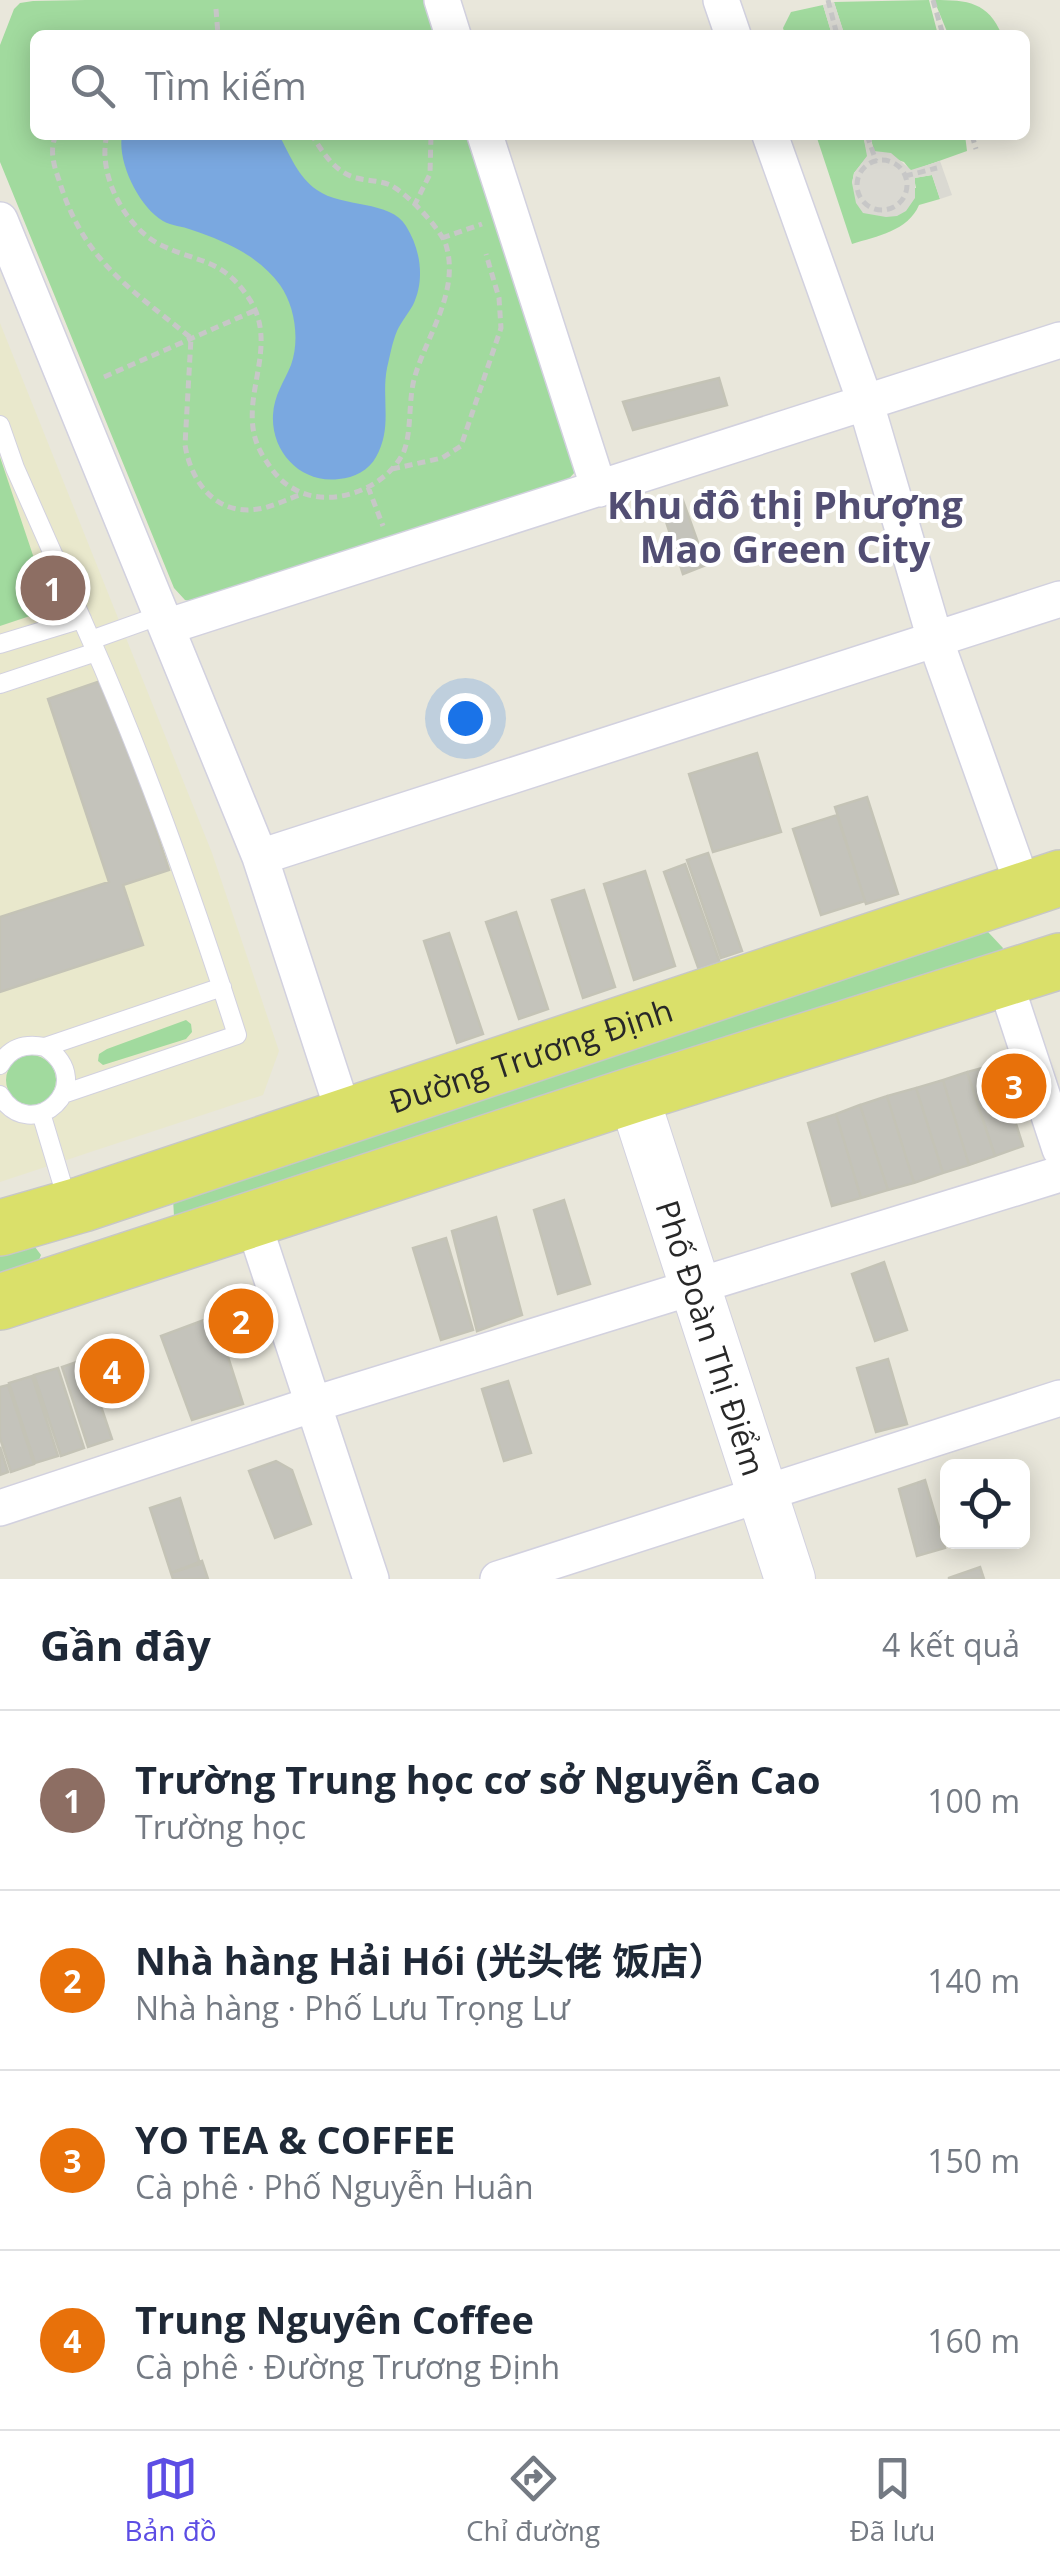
<!DOCTYPE html>
<html lang="vi">
<meta charset="utf-8">
<style>
:root{--surface:#fff;--page:#f6f6f7;--text:#1f2937;--muted:#747a83;--line:#e0e1e3;--accent:#5c4de4}
body{margin:0;font-family:"Open Sans","Noto Sans SC",sans-serif;background:var(--page);color:var(--text)}
.controls{position:absolute;right:30px;bottom:30px;display:grid;overflow:hidden;border-radius:15px;box-shadow:0 5px 25px #0003}
.controls button{width:90px;height:90px;display:grid;place-items:center;padding:0;border:0;border-bottom:2px solid var(--line);background:var(--surface);color:var(--text);font:50px sans-serif}
.you{position:absolute;left:465px;top:718px;width:35px;height:35px;margin:-25px;border:8px solid #fff;border-radius:50%;background:#1a73e8;box-shadow:0 0 0 15px #1a73e833}
.badge{display:grid;place-items:center;width:65px;height:65px;border-radius:50%;background:var(--accent);color:#fff;font-size:32px;font-weight:700}
.pin{position:absolute;translate:-50% -50%;border:5px solid #fff;box-shadow:0 2px 10px #0006}
.list{margin:0;padding:0;list-style:none}
h2{display:flex;justify-content:space-between;align-items:center;height:130px;margin:0;padding:0 40px;font-size:42px}
h2 small{font-size:32px;font-weight:400;color:var(--muted)}
.list li{display:grid;grid-template-columns:65px 1fr auto;gap:30px;align-items:center;box-sizing:border-box;height:180px;padding:0 40px;border-top:2px solid var(--line)}
.list b{display:block;font-size:38px;white-space:nowrap}
.list p{margin:0;font-size:32px;white-space:nowrap;color:var(--muted)}
.list em{font-size:32px;font-style:normal;color:var(--muted)}
.icon{flex:none;width:55px;height:55px;fill:none;stroke:currentColor;stroke-width:2;stroke-linecap:round;stroke-linejoin:round}
.map{position:relative;flex:none;width:1060px;height:1579px;overflow:hidden}
.search{position:absolute;background:var(--surface);box-shadow:0 5px 25px #0003;left:30px;right:30px;top:30px;height:110px;display:flex;align-items:center;gap:25px;box-sizing:border-box;padding:0 35px;border-radius:15px;color:var(--muted);font-size:38px}
.sheet{height:850px;background:var(--surface)}
nav{display:flex;justify-content:space-around;align-items:center;box-sizing:border-box;height:140px;border-top:2px solid var(--line);background:var(--surface);font-size:28px;color:var(--muted)}
nav a{display:grid;justify-items:center;gap:5px}
nav .on{color:var(--accent)}
.map>svg:first-child{display:block}
</style>
<div class="map">
<svg width="1060" height="1579" viewBox="0 0 1060 1579">
<rect width="100%" height="100%" fill="#e9e7db"/>
<path fill="#e9e8cc" d="M0,323l212,530 67,198 -16,44 -263,87z"/>
<path fill="#a1da9e" d="M86,0h341l19,35h-411v100h444l96,337 -11,12 -365,119 -14,-3 -11,-12 -174,-426v-117l14,-36 6,-6 13,-2z
M929,0l9,35 -94,-1 -10,-32z
M934,0c34,0 54,2 68,35l-54,-1z
M823,5l9,30h-47l-2,-7 8,-16z
M816,135h47l5,21 -14,17 -2,10 64,5 -2,-10 18,-3 8,24 -21,6c-11,26 -42,31 -67,39z
M870,135h95l2,16 -56,20 -7,-9 -30,-10z
M0,457l51,152 -51,17z
M988,932l15,16 -4,9 -818,262 -7,-3 -1,-17z
M186,1020l5,4 1,8 -6,7 -83,26 -5,-4 1,-7 8,-5z
M6 1080a25 25 0 1 1 50 0a25 25 0 1 1-50 0Z
M22,1244l13,3 6,8 -5,12 -36,14v-30z"/>
<path fill="#dad9d2" d="M834,2l10,31 21,2h-33l-9,-30z
M863,135h7l4,16 17,2 20,17 29,-9 12,34 -12,4 -8,-24 -17,3v20l-9,13 -9,5 -11,1 -23,-4 -7,-10 -4,-20 2,-10 13,-17z"/>
<path fill="#7aa8e0" d="M122,135h157c11,20 19,42 38,55 25,18 74,10 89,36 15,24 19,54 7,79 -5,9 -12,17 -16,26 -5,12 -7,25 -10,37 -6,31 6,59 -11,89 -7,13 -22,21 -37,22 -38,5 -68,-27 -66,-64 1,-20 11,-33 18,-50 9,-25 4,-59 -11,-80 -21,-29 -55,-44 -88,-55 -10,-4 -20,-4 -29,-9 -24,-14 -46,-59 -41,-86z"/>
<path fill="#c4c3bb" stroke="#c4c3b6" stroke-width="2.5" d="M719,378l8,27 -94,25 -10,-28z
M682,498l24,67 -23,9 -22,-68z
M106,679l63,191 -46,15 20,60 -143,47v-75l109,-35 -61,-183z
M757,753l24,79 -68,20 -24,-78z
M867,797l31,97 -32,10 -31,-97z
M837,815l28,86 -44,14 -28,-86z
M708,853l34,98 -21,7 -34,-98z
M685,864l35,99 -21,7 -35,-98z
M645,871l30,95 -41,14 -30,-96z
M584,890l31,97 -32,11 -31,-98z
M516,912l32,97 -29,10 -33,-97z
M449,933l34,101 -26,9 -33,-102z
M997,1064l26,82 -28,10 -28,-84z
M967,1072l28,84 -26,9 -26,-85z
M943,1080l26,85 -26,8 -27,-85z
M916,1088l27,85 -29,10 -27,-87z
M887,1096l27,87 -26,7 -28,-85z
M860,1105l28,85 -27,8 -25,-84z
M836,1114l25,84 -29,8 -24,-83z
M564,1200l26,84 -32,10 -24,-84z
M496,1217l26,98 -45,16 -25,-100z
M446,1238l27,92 -32,10 -28,-92z
M884,1262l23,68 -32,11 -23,-67z
M215,1316l28,88 -51,16 -31,-84z
M85,1359l27,80 -24,8 -26,-80z
M888,1359l19,65 -31,8 -19,-64z
M58,1368l26,80 -23,8 -27,-81z
M32,1376l26,80 -23,7 -26,-80z
M508,1381l23,72 -27,8 -22,-72z
M8,1385l26,79 -23,8 -11,-34v-51z
M0,1447l8,25 -8,3z
M276,1461l16,9 19,54 -36,14 -26,-67z
M925,1480l20,68 -28,8 -18,-67z
M180,1498l20,66 -29,9 -21,-65z
M202,1561l6,18h-35l-2,-6z
M980,1567l4,12h-35v-1z"/>
<g fill="none" stroke-linecap="round" stroke-linejoin="round">
<defs>
<path id="lane" d="M0,425l15,43 76,172
M0,644l82,-25
M0,684l96,-32
M0,1065c10,-18 25,-22 45,-18l177,-60
M63,1094l174,-59c-43,-135 -89,-266 -146,-395l70,-25
M0,1095c31,52 101,-11 45,-48
M41,1113l27,90"/>
<path id="street" d="M442,0l11,35
M721,0l12,35
M485,135l114,354
M770,135l96,269 69,235 89,250
M0,220l260,637 84,257
M166,627l894,-287
M260,857l800,-258
M1004,979l56,170
M252,1219l119,360
M0,1508l314,-104 746,-230
M498,1579l562,-181"/>
<g id="secondary">
<path id="s1" d="M633,1095l157,484"/>
</g>
<g id="primary">
<path id="s2" d="M0,1228l83,-24 977,-326"/>
<path d="M0,1302l633,-207 427,-134"/>
</g>
</defs>
<use href="#lane" stroke="#d2d1df" stroke-width="20"/>
<use href="#street" stroke="#d2d1df" stroke-width="38"/>
<use href="#secondary" stroke="#d2d1df" stroke-width="52"/>
<use href="#primary" stroke="#c7c7c7" stroke-width="58"/>
<path stroke="#c7c7c7" stroke-width="5" stroke-dasharray="8 5" stroke-linecap="butt" d="M828,0l9,35
M933,0l10,35
M216,9l2,26
M56,135c-7,15 -2,31 3,45 25,82 70,107 132,158l-6,107c6,37 31,71 73,64 15,-2 31,-11 45,-15
M107,135c-10,38 17,91 52,109 37,19 62,13 89,53 36,52 -17,107 15,159 9,14 16,25 31,33 36,21 93,0 110,-38 8,-20 4,-53 11,-75 12,-41 45,-85 31,-131 -5,-16 -40,-53 -56,-60 -16,-7 -33,-2 -50,-15 -12,-9 -20,-22 -28,-35
M867,135l9,26
M972,135l4,14
M857 185a25 25 0 1 1 50 0a25 25 0 1 1-50 0Z
M905,176l32,-8
M414,206l16,-32 1,-39
M442,238l40,-14
M104,377l152,-67
M392,469l50,-11 19,-12 40,-118 -2,-30 -13,-44
M368,487l15,39"/>
<use href="#lane" stroke="#fff" stroke-width="18"/>
<use href="#street" stroke="#fff" stroke-width="35"/>
<use href="#secondary" stroke="#fff" stroke-width="50"/>
<use href="#primary" stroke="#dae06a" stroke-width="55"/>
</g>
<g text-anchor="middle" dominant-baseline="central" stroke-width="8" stroke-linejoin="round" paint-order="stroke">
<g font-size="32" fill="#282828" stroke="#fff">
<text stroke="none"><textPath href="#s2" startOffset="558">Đường Trương Định</textPath></text>
<text stroke="none"><textPath href="#s1" startOffset="255">Phố Đoàn Thị Điểm</textPath></text>
</g>
<g font-size="38" font-weight="bold" fill="#524e73" stroke="#fff">
<text x="785" y="504">Khu đô thị Phượng<tspan x="785" dy="44">Mao Green City</tspan></text>
</g>
</g>
</svg>
<div class="controls">
<button><svg class="icon" aria-label="locate" viewBox="0 0 24 24"><circle cx="12" cy="12" r="6"/><path d="M12 2v4M12 18v4M2 12h4M18 12h4"/></svg></button>
</div>
<div class="you"></div>
<div class="pin badge" style="left:53px;top:588px;background:#8d6e63">1</div>
<div class="pin badge" style="left:241px;top:1321px;background:#e8710a">2</div>
<div class="pin badge" style="left:1014px;top:1086px;background:#e8710a">3</div>
<div class="pin badge" style="left:112px;top:1371px;background:#e8710a">4</div>
<div class="search"><svg class="icon" aria-label="search" viewBox="0 0 24 24"><circle cx="10" cy="10" r="6"/><path d="M15 15l6 6"/></svg>Tìm kiếm</div>
</div>
<section class="sheet">
<h2>Gần đây<small>4 kết quả</small></h2>
<ul class="list">
<li><span class="badge" style="background:#8d6e63">1</span><div><b>Trường Trung học cơ sở Nguyễn Cao</b><p>Trường học</p></div><em>100 m</em></li>
<li><span class="badge" style="background:#e8710a">2</span><div><b>Nhà hàng Hải Hói (光头佬 饭店）</b><p>Nhà hàng · Phố Lưu Trọng Lư</p></div><em>140 m</em></li>
<li><span class="badge" style="background:#e8710a">3</span><div><b>YO TEA &amp; COFFEE</b><p>Cà phê · Phố Nguyễn Huân</p></div><em>150 m</em></li>
<li><span class="badge" style="background:#e8710a">4</span><div><b>Trung Nguyên Coffee</b><p>Cà phê · Đường Trương Định</p></div><em>160 m</em></li>
</ul>
</section>
<nav>
<a class="on"><svg class="icon" aria-label="map" viewBox="0 0 24 24"><path d="M3 6l6-2 6 2 6-2v14l-6 2-6-2-6 2zM9 4v14M15 6v14"/></svg>Bản đồ</a>
<a><svg class="icon" aria-label="directions" viewBox="0 0 24 24"><path d="M12 3l9 9-9 9-9-9zM9 14v-3h6M13 9l2 2-2 2"/></svg>Chỉ đường</a>
<a><svg class="icon" aria-label="saved" viewBox="0 0 24 24"><path d="M7 4h10v16l-5-4-5 4z"/></svg>Đã lưu</a>
</nav>
